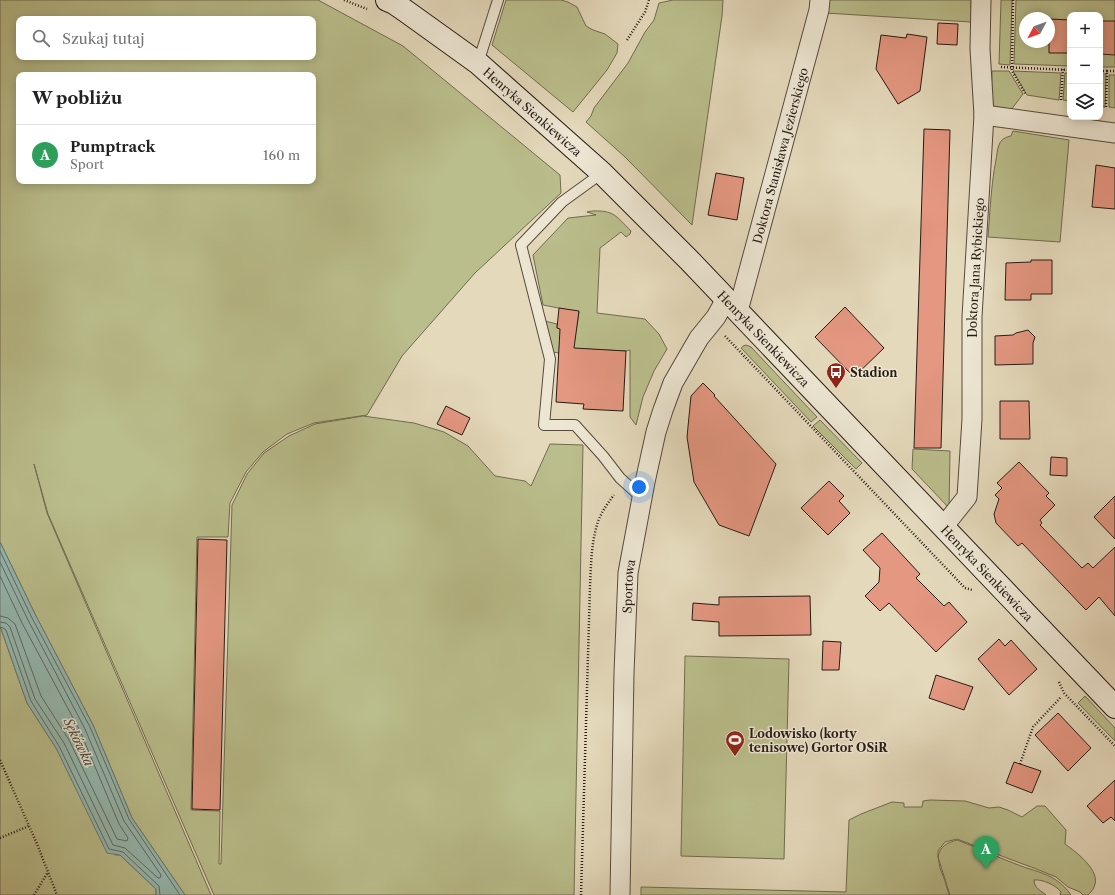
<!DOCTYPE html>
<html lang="pl">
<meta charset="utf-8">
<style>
:root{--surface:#fff;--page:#f2f2f2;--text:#222;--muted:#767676;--line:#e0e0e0;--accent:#b45309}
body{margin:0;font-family:"Libre Caslon Text",serif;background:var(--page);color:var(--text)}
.controls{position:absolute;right:12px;top:12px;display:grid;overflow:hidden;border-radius:8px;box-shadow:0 2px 10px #0003}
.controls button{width:36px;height:36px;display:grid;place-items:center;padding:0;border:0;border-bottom:1px solid var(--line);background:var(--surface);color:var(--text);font:20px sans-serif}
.compass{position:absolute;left:1019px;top:12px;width:36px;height:36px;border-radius:50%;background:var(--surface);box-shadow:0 2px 10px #0003;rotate:229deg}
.you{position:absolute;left:639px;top:487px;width:14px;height:14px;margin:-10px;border:3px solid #fff;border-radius:50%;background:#1a73e8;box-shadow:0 0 0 6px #1a73e833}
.badge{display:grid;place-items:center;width:26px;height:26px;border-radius:50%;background:var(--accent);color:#fff;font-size:13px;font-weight:700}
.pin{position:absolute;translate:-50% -33px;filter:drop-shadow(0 1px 2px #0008)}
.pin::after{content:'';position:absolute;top:21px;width:14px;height:12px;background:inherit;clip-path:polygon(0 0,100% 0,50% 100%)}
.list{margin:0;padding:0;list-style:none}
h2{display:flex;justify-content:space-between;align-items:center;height:52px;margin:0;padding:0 16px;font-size:17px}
h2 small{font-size:13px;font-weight:400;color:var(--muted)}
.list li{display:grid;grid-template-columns:26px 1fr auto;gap:12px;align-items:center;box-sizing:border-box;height:60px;padding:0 16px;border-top:1px solid var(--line)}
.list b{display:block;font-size:15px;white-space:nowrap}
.list p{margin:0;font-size:13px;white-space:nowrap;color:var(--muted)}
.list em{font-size:13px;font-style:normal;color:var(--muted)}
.icon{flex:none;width:22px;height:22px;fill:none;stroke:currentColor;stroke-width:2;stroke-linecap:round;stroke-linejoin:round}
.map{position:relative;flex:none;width:1115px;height:895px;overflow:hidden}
.search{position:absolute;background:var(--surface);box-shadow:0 2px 10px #0003;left:16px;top:16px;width:300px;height:44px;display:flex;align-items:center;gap:10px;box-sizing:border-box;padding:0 14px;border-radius:8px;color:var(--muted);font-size:15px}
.panel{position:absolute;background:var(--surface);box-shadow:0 2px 10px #0003;left:16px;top:72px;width:300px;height:112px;border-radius:8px}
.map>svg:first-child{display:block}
</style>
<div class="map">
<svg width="1115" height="895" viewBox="0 0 1115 895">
<rect width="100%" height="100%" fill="#e4d9bb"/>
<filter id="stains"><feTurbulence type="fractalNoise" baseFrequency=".005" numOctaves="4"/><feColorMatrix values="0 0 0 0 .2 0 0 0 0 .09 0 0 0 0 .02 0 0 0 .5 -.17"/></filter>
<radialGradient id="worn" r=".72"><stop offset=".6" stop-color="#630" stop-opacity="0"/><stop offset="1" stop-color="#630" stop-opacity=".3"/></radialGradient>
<path fill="#babe8c" stroke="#706c50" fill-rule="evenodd" d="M0,0h318l85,46 157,129 1,18 -86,80 -73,83 -35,59 -53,8 -27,11 -24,18 -17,20 -16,31 -2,34h-31l-6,273 29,1 -1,53h2l11,-359 15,-31 17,-21 25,-17 26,-12 48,-8 51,7 30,9 24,14 27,30 30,5 6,5 19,-42 33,1 -9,450h-360l-166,-381 -14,-50 13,49 164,382h-26l-53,-77 -39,-93 -57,-109 -36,-74zM19,19h294v38h-294zM19,75h294v106h-294z
M506,0h55l7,2 9,5 9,19 7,4 12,4 13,10 -1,9 -10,17 -34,42 -81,-67z
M673,0h50l-1,16 -30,209 -67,-68 -39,-35 5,-6 3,-8 34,-45 17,-31 9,-12 5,-17z
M827,0h144v22l-146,-9z
M1001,0h11l-2,65 -11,-1z
M1016,0h99v67h-15v-52h-30v51l-56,-2zM1025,18h24v24h-24z
M992,71h17l14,23 -12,16 -20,-4z
M1013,71l48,2 -2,27 -32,-5z
M1065,73h5v28l-7,-1z
M1100,74h6l-1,33 -5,-1z
M1109,75h6v33l-6,-1z
M1013,131l56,9 -9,102 -72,-5c2,-25 3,-52 8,-77 1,-5 1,-11 3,-15 2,-6 7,-8 12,-9z
M592,211c22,-1 24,5 39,20l-1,3 -4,3 -5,-5 -21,16 -3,65 48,6 14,15 8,15 -13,22 -11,26 -7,28 -6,-8v-67l-4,1 -40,-2 -1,6 -26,-2 -6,-1 -8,-31 12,3v4l19,3 3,-19 -36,-7 -10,-50 35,-37 28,-3 -9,-3z
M746,345l5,2 66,70 -6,5 -70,-74 2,-2z
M820,420l42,43 -6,6 -43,-43z
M913,449l37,2 -1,57 -37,-39z
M0,626l27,77 29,45 59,107h5l36,34v6h-156z
M685,656l104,3 -5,200 -103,-3z
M1085,696l30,32v13l-37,-38z
M930,800l35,1 24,7 10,-1 9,3 14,7 15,-11h8l21,24 -1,14c11,8 37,27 29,43 -1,3 -4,6 -6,8h-5l-3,-3 -12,-5 -12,-10 -22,-9 -14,-5 -63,-24 -12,3 -7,9v6l2,11 5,13 4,14h-308v-8l205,5 3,-72 12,-6 31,-12 12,1v4h18l1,-6z
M957,840c22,8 42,18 64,26 11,4 25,7 35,14 6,4 11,9 15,15h-11l1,-3c-5,-7 -19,-13 -27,-12 0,8 7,11 12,15h-96l-12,-38c2,-11 9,-14 19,-17z"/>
<path fill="#95bab2" stroke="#697a73" d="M0,542l36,74 57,109 39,93 53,77h-29v-6l-36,-34 -13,-2 -51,-105 -29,-45 -27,-77z"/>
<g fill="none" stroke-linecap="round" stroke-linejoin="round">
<path stroke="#5e6a63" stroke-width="1" d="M0,551l32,67 58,109 39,92 51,76
M0,562l28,58 57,109 39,92 37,54 -1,3h-2l-33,-30 -12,-3 -49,-102 -29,-44 -25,-72 -4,-4 -6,-1
M0,576l22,47 58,108 39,93 9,14 -1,3 -10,-2 -48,-99 -28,-44 -26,-72 -7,-6 -8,-2
M0,627l3,1 3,2 25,71 28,45 50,103 14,3 36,34 1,9"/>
</g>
<path fill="#e49781" stroke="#271b14" d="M1049,19l21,1v33h-21z
M1100,21h15v34l-15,-1z
M938,23l20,1 -1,21 -20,-1z
M907,34l20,3 -7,54 -22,13 -22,-35 5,-34 25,3z
M924,129l26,1 -9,318h-27z
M1096,165l19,3v41l-23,-2z
M716,173l28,5 -7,42 -29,-5z
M1031,260h21v34h-21v6h-26l1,-37 25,-1z
M845,307l39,41 -30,29 -39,-40z
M559,308l20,3 -5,37 52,3 -3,60 -40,-2 1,-5 -28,-2 4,-73 -3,-1z
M1028,330l7,7 -2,6v21l-38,1v-29l18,-1 3,-2z
M703,383l12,12 -1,1 62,68 -27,72 -30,-11 -25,-43 -7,-45 4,-41z
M1000,401h29l1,38h-30z
M446,406l24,12 -8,17 -25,-11z
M1051,457l16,1v18l-17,-1z
M1019,462l30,31 -3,3 9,9 -15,15 2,3 -2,2 42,43 6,-5 5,5 22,-21v69l-16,-19 -13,13 -64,-67 -4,3 -22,-23 -2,-9 5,-15 -4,-4 7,-7 -5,-5z
M829,481l15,15 -5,5 11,12 -22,22 -27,-27z
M1115,496v43l-21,-22z
M882,533l38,41 -4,4 28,28 5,-4 18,20 -31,30 -47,-49 -9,8 -15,-15 14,-14 1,-14 -17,-18z
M198,539l29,1 -7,270 -28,-1z
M810,596l1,39 -92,1v-14l-27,-2 1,-17 26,2v-8z
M999,639l6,7 6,-6 26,29 -28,26 -31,-36z
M823,641l18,1 -2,28h-17z
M936,675l37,12 -9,23 -35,-12z
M1058,713l33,35 -23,23 -33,-36z
M1014,762l27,9 -9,22 -26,-10z
M1115,780v41l-4,-4 -8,6 -16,-17z"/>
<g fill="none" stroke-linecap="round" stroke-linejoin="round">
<defs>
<path id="service" d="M478,63l20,-63
M602,173l-40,29 -41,43 29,114 -6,66h31l28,31 17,22 22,20"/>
<g id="minor">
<path d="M984,115l131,18"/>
<path id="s1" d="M738,311l81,-301 1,-10"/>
<path id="s2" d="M943,527l24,-30 5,-78v-102l12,-202 -4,-66 1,-49"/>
<path id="s3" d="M620,895l4,-222 4,-100 17,-91 11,-50 7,-22 10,-27 19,-33 7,-12 17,-21 10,-18"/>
</g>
<g id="secondary">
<path id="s4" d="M387,0l7,3 13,9 71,51 124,110 87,87 426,447"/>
</g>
</defs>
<use href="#service" stroke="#564a3e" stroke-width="12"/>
<use href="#minor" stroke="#564a3e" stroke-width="21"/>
<use href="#secondary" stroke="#271b14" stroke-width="24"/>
<path stroke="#271b14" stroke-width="2.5" stroke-dasharray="1 2" stroke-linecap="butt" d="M344,0l23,9
M1013,0l-1,71 14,24
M627,40l18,-28 4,-12
M1001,67l69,3
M1100,71h7
M1061,100l2,-31
M1106,107l1,-36h8
M725,336l240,252 7,2
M1059,682l5,11 51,53
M0,760l37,84 20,51
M1020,764l13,-37 28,-30
M0,838l29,-12
M34,895l14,-23
M581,895l9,-308c1,-21 1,-42 7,-62 3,-11 10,-21 17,-30"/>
<use href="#service" stroke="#ede6d3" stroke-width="10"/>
<use href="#minor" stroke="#ede6d3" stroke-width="19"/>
<use href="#secondary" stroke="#ede6d3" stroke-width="22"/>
</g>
<defs>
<symbol id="bus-pin" viewBox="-11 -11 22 30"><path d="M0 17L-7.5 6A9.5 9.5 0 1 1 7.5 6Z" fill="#8f2418" stroke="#ede6d3"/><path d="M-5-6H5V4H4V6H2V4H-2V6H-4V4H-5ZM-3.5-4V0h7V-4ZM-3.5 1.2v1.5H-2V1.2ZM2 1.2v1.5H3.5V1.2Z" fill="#fff"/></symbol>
<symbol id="stadium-pin" viewBox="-11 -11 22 30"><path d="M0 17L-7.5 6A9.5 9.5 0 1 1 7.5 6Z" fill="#8f2418" stroke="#ede6d3"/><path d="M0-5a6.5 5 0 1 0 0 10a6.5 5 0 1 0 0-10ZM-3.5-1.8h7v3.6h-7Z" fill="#fff"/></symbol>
</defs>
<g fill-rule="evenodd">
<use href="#bus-pin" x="825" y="361" width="22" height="30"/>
<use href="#stadium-pin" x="724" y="729" width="22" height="30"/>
</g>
<g text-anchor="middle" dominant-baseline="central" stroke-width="3" stroke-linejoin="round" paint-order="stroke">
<g font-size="12" fill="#271b14" stroke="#ede6d3">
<text stroke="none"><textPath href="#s4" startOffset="184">Henryka Sienkiewicza</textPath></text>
<text stroke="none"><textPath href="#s1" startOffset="161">Doktora Stanisława Jezierskiego</textPath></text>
<text stroke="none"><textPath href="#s2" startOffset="268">Doktora Jana Rybickiego</textPath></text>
<text stroke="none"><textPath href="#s4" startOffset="508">Henryka Sienkiewicza</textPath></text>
<text stroke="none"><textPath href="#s4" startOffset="832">Henryka Sienkiewicza</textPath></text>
<text stroke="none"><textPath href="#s3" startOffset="309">Sportowa</textPath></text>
</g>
<g font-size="12" font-weight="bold" fill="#271b14" stroke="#ede6d3" text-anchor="start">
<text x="850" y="372">Stadion</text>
<text x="749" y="733">Lodowisko (korty<tspan x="749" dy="14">tenisowe) Gortor OSiR</tspan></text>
</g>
<g font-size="13" font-style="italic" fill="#484b43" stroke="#ede6d3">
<text transform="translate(79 742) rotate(64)">Sękówka</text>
</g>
</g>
<rect width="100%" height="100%" filter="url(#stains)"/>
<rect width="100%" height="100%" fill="url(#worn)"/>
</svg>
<div class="controls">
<button>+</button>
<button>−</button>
<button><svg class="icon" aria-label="layers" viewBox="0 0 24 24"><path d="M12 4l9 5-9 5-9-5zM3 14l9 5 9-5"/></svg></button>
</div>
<svg class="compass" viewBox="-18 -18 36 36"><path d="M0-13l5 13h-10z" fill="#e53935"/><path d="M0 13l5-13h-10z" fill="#767676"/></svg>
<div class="you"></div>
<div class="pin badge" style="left:986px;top:869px;background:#2e9e5b">A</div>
<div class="search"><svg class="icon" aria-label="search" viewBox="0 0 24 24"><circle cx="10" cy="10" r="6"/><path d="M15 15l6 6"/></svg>Szukaj tutaj</div>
<section class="panel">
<h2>W pobliżu<small></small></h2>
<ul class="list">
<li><span class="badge" style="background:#2e9e5b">A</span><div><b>Pumptrack</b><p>Sport</p></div><em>160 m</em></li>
</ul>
</section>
</div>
